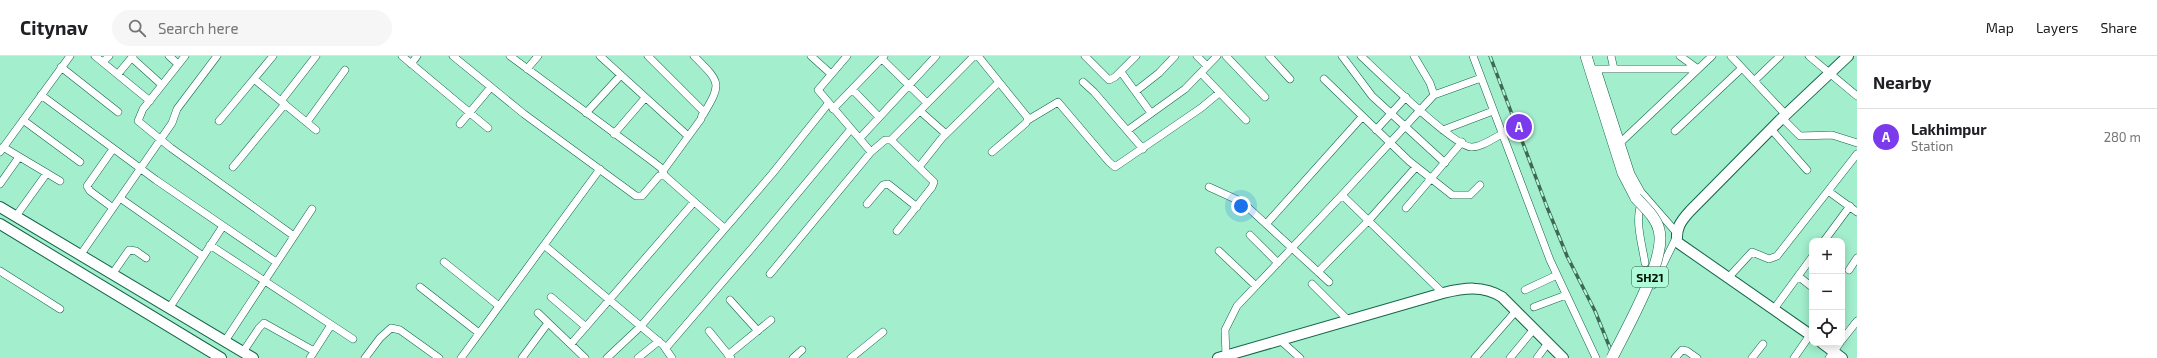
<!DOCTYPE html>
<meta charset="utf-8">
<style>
:root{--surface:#fff;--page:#f6f6f6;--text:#202124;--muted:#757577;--line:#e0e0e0;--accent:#7c3aed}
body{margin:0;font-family:"Exo 2",sans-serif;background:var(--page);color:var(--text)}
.controls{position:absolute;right:12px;bottom:12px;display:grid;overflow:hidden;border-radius:8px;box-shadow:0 2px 10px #0003}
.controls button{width:36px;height:36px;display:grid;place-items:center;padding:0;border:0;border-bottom:1px solid var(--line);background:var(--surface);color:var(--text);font:20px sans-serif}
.you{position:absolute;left:1241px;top:150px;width:14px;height:14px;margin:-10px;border:3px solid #fff;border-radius:50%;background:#1a73e8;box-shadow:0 0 0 6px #1a73e833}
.badge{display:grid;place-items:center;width:26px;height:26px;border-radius:50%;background:var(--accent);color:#fff;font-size:13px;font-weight:700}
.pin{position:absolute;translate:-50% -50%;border:2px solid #fff;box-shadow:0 1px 4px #0006}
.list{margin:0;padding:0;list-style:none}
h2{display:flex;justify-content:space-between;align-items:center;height:52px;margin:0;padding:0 16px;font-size:17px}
h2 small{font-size:13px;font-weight:400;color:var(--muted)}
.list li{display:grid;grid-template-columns:26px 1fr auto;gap:12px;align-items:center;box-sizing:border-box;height:56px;padding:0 16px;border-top:1px solid var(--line)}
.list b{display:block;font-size:15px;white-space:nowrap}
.list p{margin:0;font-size:13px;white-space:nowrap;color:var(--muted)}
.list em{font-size:13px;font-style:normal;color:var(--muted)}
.icon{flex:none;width:22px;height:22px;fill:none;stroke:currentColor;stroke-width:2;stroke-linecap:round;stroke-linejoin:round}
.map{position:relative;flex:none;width:1857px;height:302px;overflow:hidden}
header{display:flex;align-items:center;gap:24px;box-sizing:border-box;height:56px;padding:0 20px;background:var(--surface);border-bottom:1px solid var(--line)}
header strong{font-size:19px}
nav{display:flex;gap:22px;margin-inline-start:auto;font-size:14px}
.search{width:280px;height:36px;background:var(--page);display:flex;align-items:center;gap:10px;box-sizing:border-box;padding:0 14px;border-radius:22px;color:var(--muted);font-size:15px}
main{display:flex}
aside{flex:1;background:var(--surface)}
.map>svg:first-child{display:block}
</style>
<header>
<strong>Citynav</strong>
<div class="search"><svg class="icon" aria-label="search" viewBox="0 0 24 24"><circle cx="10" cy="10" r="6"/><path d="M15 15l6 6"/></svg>Search here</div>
<nav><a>Map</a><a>Layers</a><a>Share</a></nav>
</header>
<main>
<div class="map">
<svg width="1857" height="302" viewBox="0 0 1857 302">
<rect width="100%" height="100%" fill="#a2eecd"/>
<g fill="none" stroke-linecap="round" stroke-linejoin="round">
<defs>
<path id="street" d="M95,0l55,45
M169,0l9,8
M185,0l-42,53 -5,12 33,27 123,88
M402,0l86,72
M453,0l71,58 112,82h6l17,-20h6l59,52
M510,0l142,105 9,7 4,8
M600,0l88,80
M648,0l55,55 -2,8 -38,52
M694,0c27,27 28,27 9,59
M811,0l20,18
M978,0l50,62 -2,5 -34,29
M1085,0l24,24 6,-3 21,-21
M1197,0l10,10
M1226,0l39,41
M1269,0l21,23
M1342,0l30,40 73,67
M1361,0c17,16 93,90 110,91 9,1 23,-9 31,-13
M1473,0l77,204 46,98
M1611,0l3,13
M1680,0l18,13
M1731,0l55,59
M1809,0l48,40
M132,2l30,27
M882,3l45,44
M103,6l6,-6
M411,8l6,-8
M61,11l57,45
M527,13l11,-13
M1595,13h103
M1597,13l34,105 10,18 35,40
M1121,16l30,41
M1201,17l45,47
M118,18l15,-18
M254,23l62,51
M1324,23l85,82 43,34h18l10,-10
M1754,25l26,-25
M1083,26l11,10 49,57
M853,34l26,27
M1136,35l23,-18 16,-17
M41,39l115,85 120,82
M1434,39l47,-17
M281,45l35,-45
M833,53l51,-53
M920,55l26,23
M586,57l35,-38
M1782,62l18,18 32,-1 25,8
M23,64l57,42
M1028,64l30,-18 51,60 6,5 86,-59 18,-15
M219,65l54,-65
M307,66l38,-52
M460,68l31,-37
M1771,73l36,41
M1128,74l57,-41 32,-33
M1376,74l30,-33
M1443,74l50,-19
M1675,75l67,-63
M614,78l31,-36
M860,82l76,-82
M891,84l83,-84
M1621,86l91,-86
M3,91l57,34
M0,96l70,-96
M871,96l14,-12h6l43,42 -2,5 -35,44
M233,111l52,-63
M919,111l23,-29 57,-56
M0,128l19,-27
M1209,131l33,15 87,80
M1828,135l29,21
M1342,139l101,98
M120,142l83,58
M1642,145c-8,19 0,42 3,62
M867,148l16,-19 5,-1 29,23
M113,152l-23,-17 -3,-5 26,-37
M1406,152l56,-66
M16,160l31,-43
M1267,167l95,-106
M1250,179l28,28
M1824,185l26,-35
M210,189l143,94
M544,189l119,100 9,13
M1219,195l37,35
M81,198l91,-131 5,-14 40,-53
M444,206l55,44
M1849,214l8,-12
M0,215l60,38
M1318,216l51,-52 47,-53
M113,217l16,-23 7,1 10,7
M770,218l101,-122 -53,-62 29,-34
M1798,220l14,11
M1728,222l24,-26 17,7 8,-3 80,-102
M1312,228l36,36
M1653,229l23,-47
M420,231l59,46
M1525,234l32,-15
M551,241l35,30
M730,244l28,31
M170,251l53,-81
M1534,251l32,-12
M1774,253l38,-52
M538,257l47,45
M709,275l22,27
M1280,284l20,18
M1842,284l15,-19
M225,285l87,-132
M571,288l123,-142
M666,292l86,-100 99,-119
M243,296l16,-24 5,-5 50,28
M728,299l43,-35
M1226,299l-1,-25 12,-24 105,-111 92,-100 -4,-12 -16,-27
M310,302l21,-33
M365,302l15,-20 11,-10 9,2 39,28
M461,302l139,-189
M522,302l26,-35
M607,302l34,-32 131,-152 56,-70
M638,302l21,-17
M793,302l9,-8
M851,302l32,-26
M1475,302l41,-47
M1510,302l24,-29
M1537,302l11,-15
M1675,302l7,-8 5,1 10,7
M1752,302l11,-14
M1794,302l16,-23
M1829,302l11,-15"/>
<path id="secondary" d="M0,151l253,151
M0,168l221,134
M1812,280l-135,-94c-1,-14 3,-20 13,-31l90,-91 68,-64
M1822,287l20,15
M1218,302l225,-65c21,-5 40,-8 59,4l61,61"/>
<path id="primary" d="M1586,0l37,117 13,25"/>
</defs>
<use href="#street" stroke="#12654a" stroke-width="8"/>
<use href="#secondary" stroke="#12654a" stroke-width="12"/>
<use href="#primary" stroke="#12654a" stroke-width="12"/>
<use href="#street" stroke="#fff" stroke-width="7"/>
<use href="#secondary" stroke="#fff" stroke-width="10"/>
<use href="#primary" stroke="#fff" stroke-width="11"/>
<defs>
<path id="rail" d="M1490,0l57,151 20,49 28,55 19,47"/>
</defs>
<use href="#rail" stroke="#406855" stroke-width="3.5"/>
<use href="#rail" stroke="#affbda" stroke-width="2" stroke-dasharray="6" stroke-linecap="butt"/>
<defs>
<path id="primary-bridge" d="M1612,302c14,-29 55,-99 47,-128 -3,-13 -15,-23 -23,-32"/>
</defs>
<use href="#primary-bridge" stroke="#12654a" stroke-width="12" stroke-linecap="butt"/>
<use href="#primary-bridge" stroke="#fff" stroke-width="11"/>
</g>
<g text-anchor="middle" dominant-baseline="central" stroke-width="3" stroke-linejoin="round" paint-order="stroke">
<rect fill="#affbda" stroke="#345747" stroke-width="1" x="1632" y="211" width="36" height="20" rx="3"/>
<g font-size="12" font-weight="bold" fill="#001108">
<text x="1650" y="221">SH21</text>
</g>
</g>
</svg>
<div class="controls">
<button>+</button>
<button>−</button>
<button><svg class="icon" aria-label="locate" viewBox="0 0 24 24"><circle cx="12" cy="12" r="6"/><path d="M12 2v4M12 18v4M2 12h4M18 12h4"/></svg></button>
</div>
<div class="you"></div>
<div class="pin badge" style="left:1519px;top:71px">A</div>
</div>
<aside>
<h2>Nearby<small></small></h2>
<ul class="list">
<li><span class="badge">A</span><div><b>Lakhimpur</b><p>Station</p></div><em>280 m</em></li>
</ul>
</aside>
</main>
